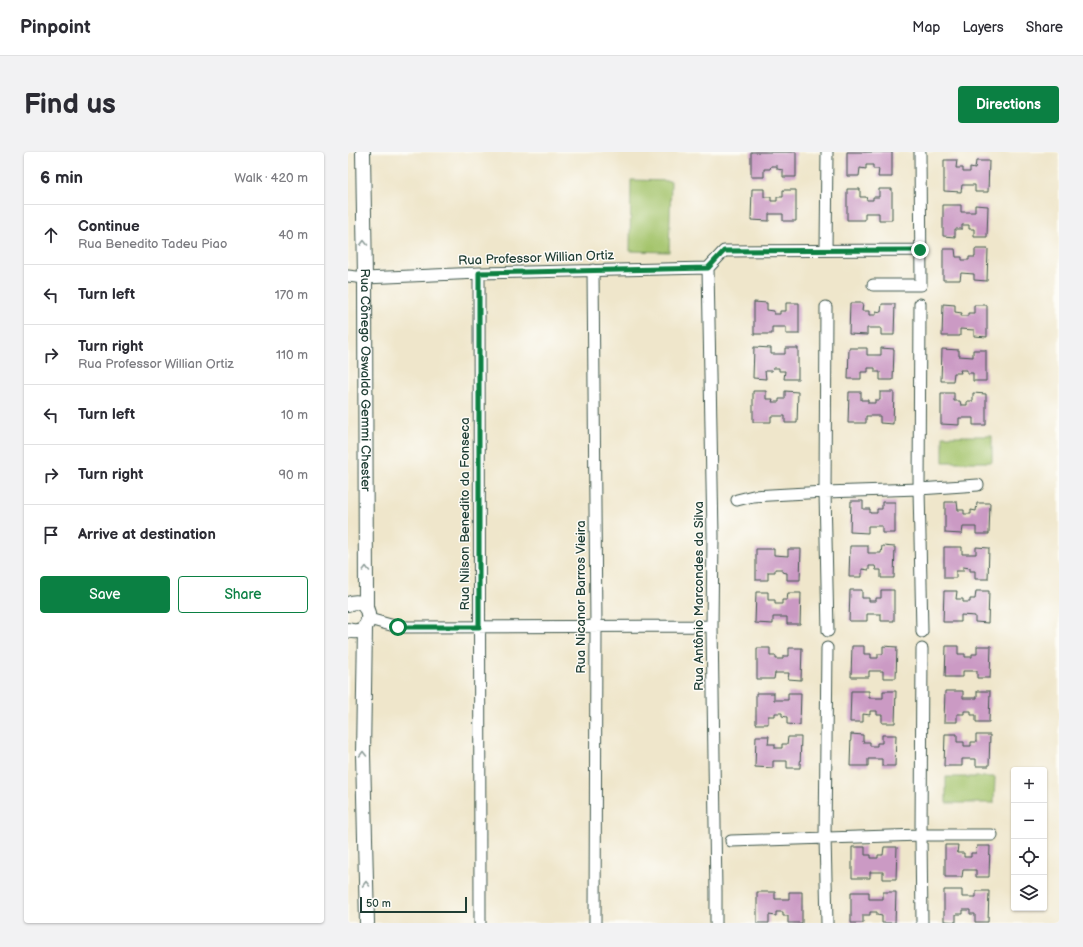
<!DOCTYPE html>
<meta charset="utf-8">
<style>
:root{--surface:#fff;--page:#f2f2f3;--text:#2b2b33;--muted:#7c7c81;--line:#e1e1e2;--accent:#0b8043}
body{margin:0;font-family:"Balsamiq Sans",sans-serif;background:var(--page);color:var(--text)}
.controls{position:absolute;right:12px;bottom:12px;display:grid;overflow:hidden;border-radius:4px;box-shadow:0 1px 3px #0004}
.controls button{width:36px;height:36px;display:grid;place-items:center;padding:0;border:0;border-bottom:1px solid var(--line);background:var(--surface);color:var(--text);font:20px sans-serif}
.scale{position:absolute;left:12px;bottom:10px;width:107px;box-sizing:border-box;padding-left:4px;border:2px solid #1f3d34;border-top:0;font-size:11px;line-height:14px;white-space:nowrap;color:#1f3d34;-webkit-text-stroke:3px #fdfcf7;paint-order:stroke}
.stop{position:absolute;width:12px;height:12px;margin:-9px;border:3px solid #0b8043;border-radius:50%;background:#fff}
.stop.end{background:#0b8043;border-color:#fff;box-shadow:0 1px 4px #0008}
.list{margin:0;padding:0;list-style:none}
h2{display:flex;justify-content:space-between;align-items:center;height:52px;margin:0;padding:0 16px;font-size:17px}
h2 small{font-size:13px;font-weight:400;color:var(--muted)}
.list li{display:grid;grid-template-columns:26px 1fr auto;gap:12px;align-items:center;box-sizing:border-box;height:60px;padding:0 16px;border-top:1px solid var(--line)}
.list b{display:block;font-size:15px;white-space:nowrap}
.list p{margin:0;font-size:13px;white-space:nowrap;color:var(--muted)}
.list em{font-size:13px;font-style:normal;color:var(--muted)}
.actions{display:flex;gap:8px;padding:12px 16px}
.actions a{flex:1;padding:9px 0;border:1px solid var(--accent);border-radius:4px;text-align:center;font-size:14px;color:var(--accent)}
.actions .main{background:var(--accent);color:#fff}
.icon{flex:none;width:22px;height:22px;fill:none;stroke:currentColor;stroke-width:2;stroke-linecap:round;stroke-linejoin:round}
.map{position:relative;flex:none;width:711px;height:771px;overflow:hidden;border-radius:4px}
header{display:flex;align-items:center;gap:24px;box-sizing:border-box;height:56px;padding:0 20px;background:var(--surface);border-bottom:1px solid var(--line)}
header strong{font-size:19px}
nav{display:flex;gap:22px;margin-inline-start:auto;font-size:14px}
.intro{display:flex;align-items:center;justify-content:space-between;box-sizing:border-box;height:96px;padding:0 24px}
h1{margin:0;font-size:28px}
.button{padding:10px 18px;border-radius:4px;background:var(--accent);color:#fff;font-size:14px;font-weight:700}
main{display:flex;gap:24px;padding:0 24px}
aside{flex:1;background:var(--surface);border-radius:4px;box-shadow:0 1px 3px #0004}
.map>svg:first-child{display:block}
</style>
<header>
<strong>Pinpoint</strong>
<nav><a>Map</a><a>Layers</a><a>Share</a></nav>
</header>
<div class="intro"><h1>Find us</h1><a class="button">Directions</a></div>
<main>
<aside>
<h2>6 min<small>Walk · 420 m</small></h2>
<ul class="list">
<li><svg class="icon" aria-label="ahead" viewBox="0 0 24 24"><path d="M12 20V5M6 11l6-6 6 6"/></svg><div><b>Continue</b><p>Rua Benedito Tadeu Piao</p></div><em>40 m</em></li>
<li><svg class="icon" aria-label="left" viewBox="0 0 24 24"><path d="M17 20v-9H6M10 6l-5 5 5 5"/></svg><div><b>Turn left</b></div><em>170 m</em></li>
<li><svg class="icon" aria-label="right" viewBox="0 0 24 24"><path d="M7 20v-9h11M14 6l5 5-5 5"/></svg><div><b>Turn right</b><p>Rua Professor Willian Ortiz</p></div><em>110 m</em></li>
<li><svg class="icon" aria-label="left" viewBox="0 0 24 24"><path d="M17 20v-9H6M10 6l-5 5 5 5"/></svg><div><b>Turn left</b></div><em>10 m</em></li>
<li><svg class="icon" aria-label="right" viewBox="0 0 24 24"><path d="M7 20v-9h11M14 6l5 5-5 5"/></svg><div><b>Turn right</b></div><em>90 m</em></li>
<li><svg class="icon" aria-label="arrive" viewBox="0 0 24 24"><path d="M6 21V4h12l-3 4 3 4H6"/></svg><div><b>Arrive at destination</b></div></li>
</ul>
<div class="actions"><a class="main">Save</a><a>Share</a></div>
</aside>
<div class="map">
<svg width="711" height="771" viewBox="0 0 711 771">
<rect width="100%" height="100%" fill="#fdfcf7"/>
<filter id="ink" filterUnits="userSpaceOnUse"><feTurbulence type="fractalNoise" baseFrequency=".025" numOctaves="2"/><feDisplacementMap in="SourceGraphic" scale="8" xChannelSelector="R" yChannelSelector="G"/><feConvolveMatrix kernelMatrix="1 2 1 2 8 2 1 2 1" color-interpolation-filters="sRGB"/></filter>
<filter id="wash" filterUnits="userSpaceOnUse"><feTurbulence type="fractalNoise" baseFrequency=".012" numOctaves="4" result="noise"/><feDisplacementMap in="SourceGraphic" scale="16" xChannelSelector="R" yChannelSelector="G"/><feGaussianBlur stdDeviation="0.9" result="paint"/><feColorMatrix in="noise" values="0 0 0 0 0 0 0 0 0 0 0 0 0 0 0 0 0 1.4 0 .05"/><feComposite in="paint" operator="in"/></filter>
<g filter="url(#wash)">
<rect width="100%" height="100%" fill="#efe6cb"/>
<path fill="#a4c46c" stroke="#628050" d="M283,28l40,1 -2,71 -39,-1z
M595,284h49v26h-49z
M598,625h49l-1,26h-48z"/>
<g id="blocks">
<path fill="#cb9ac4" d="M403,0h45v25h-13v-7l-6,-1v-3h-6l-1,3h-6v8h-13z
M499,0h45v25h-14l1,-8h-6v-4h-7v4l-6,-1 -1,8h-12z
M596,8h13l-1,8h7v4h7v-4l5,1 1,-8h13l-1,31h-13v-7h-13l-1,7 -17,-1z
M404,37h12v8h7v4h6v-4h6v-7h13v31h-13v-7h-14v7l-18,-1z
M499,37h13v8h6l1,3h6v-3h6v-8h13v31h-13v-7h-14v7h-18z
M595,53h18v7h14v-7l13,1 -1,31h-13v-8h-5v-4h-7v4h-7v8l-12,-1z
M595,97h12l1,8h6v3h7v-3h6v-8h13l-1,32 -13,-1v-6l-13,-1 -1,7h-17z
M406,150l13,1v7l7,1v3h6v-3h6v-8h13v31h-13v-7h-14v7h-18z
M502,151h13l-1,8h7v4h7v-4l5,1 1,-8h13l-1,31h-13v-7h-14v7l-18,-1z
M595,152l12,1v7l7,1 -1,3h7v-3h6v-8h13v32l-13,-1v-6l-14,-1v7h-18z
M406,195l17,1v6h14v-6h13v31h-14l1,-8h-6v-3h-6l-1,3h-7l1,8 -13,-1z
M501,196h18v7h14v-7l13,1 -1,31h-13v-8h-5v-4h-7v4h-7v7h-13z
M594,197l17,1v6l14,1v-7h13v31h-13v-8h-6v-3h-7l1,3h-7l-1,8h-12z
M405,239h13v8h7l-1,3h7v-3h6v-8l13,1 -1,31h-12v-7h-14v6h-18z
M501,240h12v8h7v3h7v-3h5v-8h14l-1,32 -13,-1v-7h-14v7h-18z
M593,241h13v8h6l1,4h6v-4h6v-8l13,1v31h-13v-7h-14v7l-18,-1z
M503,349h12v8h7v4h7v-4h5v-7h13v31h-13v-7h-14v7l-18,-1z
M597,350h12l1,8h6v4h7v-4l5,1 1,-8h13l-1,31h-13v-7h-13l-1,7 -17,-1z
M502,394h18v7h13l1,-7 13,1 -1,31h-13v-8h-5l-1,-4h-6v4l-7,-1v8h-13z
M596,395h18v7h14v-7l13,1 -1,31h-13v-8h-5v-3l-7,-1v4h-7v7h-12z
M408,397h18v6l14,1v-7h13l-1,31h-13v-7l-5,-1v-3h-7v3h-7v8h-12z
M502,438h12v8h7v3h7v-3h5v-8h13v31h-13v-7h-14v7h-18z
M596,439h13l-1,8h7v3h7v-3h5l1,-8h13l-1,32 -13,-1v-6l-14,-1v7h-18z
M408,440h12v8h7v4h7v-4h5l1,-7h13l-1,31h-13v-7h-14v7l-18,-1z
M504,494h12v8h7v4h7v-4h5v-8l14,1 -1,31h-13v-7h-14v6h-18z
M598,494h12v8h7v3h7v-3h5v-8h14l-1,32h-13v-7h-14v6h-18z
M409,496h13v8h6v3h7v-3h6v-8h13l-1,32 -13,-1 1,-6h-14l-1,6h-17z
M503,539h18v7h14v-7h13l-1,32h-13v-8h-5v-4h-7v4l-7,-1v8h-13z
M597,539h18v7h14v-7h13l-1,31h-13v-7h-5v-4h-7v3h-7v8h-13z
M408,541h18v7h14v-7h13l-1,32 -13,-1v-7l-5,-1v-3h-7v3h-7v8h-12z
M503,582l12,1v7h7v4h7v-3h5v-8h14l-1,31h-13v-7h-14v7h-18z
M597,582h12v8h7v4h7v-4h5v-7h14l-1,31h-13v-7h-14v7h-18z
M408,584h13l-1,8h7v4h7v-4h5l1,-7h13l-1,31h-13v-7h-14v7l-18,-1z
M597,693h13l-1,8h7v4h7v-4h5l1,-7h13l-1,31h-13v-7h-13l-1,7h-17z
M504,695h13v8h6v3h7v-3h5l1,-8h13l-1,32h-13v-7h-13v6h-18z
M596,738h18v7h14v-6h13l-1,31h-13v-8h-5v-4h-7v4h-7v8l-12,-1z
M409,740h18v7h14v-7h13v31h-14v-7h-5v-4h-7v4l-7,-1v8h-12z
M503,740h18v7h14v-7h13l-1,31h-13v-7l-5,-1v-3h-7v3h-7v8h-12z"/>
</g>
</g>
<g filter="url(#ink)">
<use href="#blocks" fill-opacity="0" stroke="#3e564b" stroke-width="1"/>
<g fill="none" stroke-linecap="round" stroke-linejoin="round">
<defs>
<path id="minor" d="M478,98l1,-98
M360,116l5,268 -1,90 4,265v32
M360,116l16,-17 196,-1
M245,118l3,356 -1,297
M131,121l1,650
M0,124l17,2 114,-5 229,-5
M525,133h48l-1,-133
M572,152l-1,185 3,143
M478,155l-1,185 3,139
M389,348l16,-4 72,-4 94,-3 59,-4
M21,467l29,8 314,-1
M574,497l-1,186 1,88
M383,689l190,-6h71
M479,771l-2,-86 2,-189"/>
<g id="tertiary">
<path id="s1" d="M15,0l2,126 1,330"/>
<path d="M0,452c26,-11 28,35 0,26"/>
<path d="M17,475l-2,127 4,169"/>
</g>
</defs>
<use href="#minor" stroke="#3e564b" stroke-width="13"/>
<use href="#tertiary" stroke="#3e564b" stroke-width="16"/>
<use href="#minor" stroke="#fff" stroke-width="11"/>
<use href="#tertiary" stroke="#fff" stroke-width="14"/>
</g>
<defs><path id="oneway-chevron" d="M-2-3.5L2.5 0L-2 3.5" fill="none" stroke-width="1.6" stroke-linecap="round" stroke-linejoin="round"/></defs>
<g stroke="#8f9e9a">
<use href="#oneway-chevron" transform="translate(16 91) rotate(-91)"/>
<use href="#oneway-chevron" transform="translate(18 417) rotate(-90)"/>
<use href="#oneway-chevron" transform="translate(15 602) rotate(-90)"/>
<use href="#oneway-chevron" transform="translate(18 732) rotate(-91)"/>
</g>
</g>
<g fill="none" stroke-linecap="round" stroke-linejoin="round" filter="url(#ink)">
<path stroke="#0b8043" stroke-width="5" d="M50,475h81v-354l229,-5 16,-17 196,-1"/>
</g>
<g text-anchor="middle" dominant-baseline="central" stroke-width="3" stroke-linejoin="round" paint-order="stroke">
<g font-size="13" fill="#1f3d34" stroke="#fdfcf7">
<text transform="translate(188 106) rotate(-2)">Rua Professor Willian Ortiz</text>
<text stroke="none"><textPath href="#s1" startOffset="228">Rua Cônego Oswaldo Gemmi Chester</textPath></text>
<text transform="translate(117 362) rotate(-90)">Rua Nilson Benedito da Fonseca</text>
<text transform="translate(351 444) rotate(-90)">Rua Antônio Marcondes da Silva</text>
<text transform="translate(233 445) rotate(-90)">Rua Nicanor Barros Vieira</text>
</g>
</g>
</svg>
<div class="controls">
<button>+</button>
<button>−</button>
<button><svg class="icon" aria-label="locate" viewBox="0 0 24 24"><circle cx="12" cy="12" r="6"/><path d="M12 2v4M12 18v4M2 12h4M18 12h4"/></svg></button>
<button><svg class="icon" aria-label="layers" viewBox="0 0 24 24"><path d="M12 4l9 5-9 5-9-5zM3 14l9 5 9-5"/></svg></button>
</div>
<div class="scale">50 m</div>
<div class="stop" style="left:50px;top:475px"></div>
<div class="stop end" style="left:572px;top:98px"></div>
</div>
</main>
